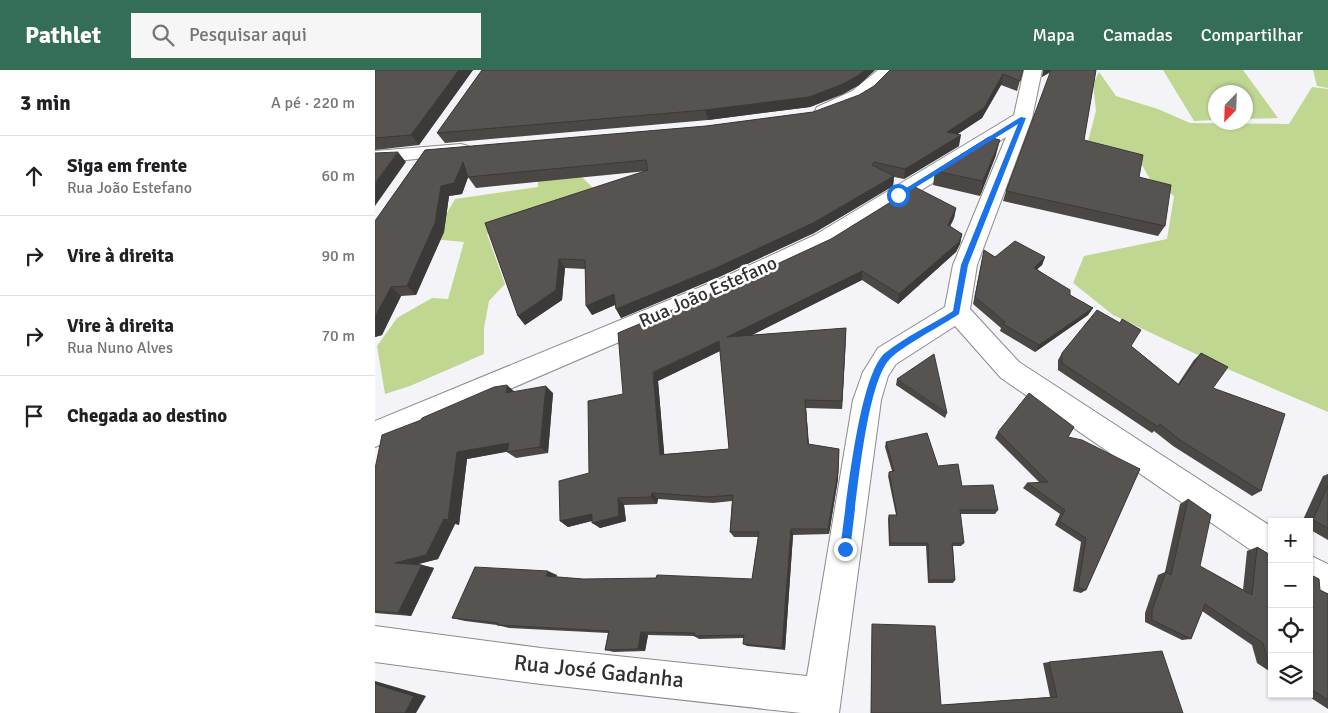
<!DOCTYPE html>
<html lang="pt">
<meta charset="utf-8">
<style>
:root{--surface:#fff;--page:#f6f6f6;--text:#202124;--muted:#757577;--line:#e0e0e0;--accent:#356e57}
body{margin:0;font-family:Signika,sans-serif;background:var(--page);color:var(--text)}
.controls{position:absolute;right:15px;bottom:15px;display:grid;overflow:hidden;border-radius:0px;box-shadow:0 1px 4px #0004}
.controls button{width:45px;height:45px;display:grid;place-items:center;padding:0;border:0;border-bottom:1px solid var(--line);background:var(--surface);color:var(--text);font:25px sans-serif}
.compass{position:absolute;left:833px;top:15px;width:45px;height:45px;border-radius:50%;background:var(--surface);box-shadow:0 1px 4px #0004;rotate:203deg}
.stop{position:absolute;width:15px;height:15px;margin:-11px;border:4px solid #1a73e8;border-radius:50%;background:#fff}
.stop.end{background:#1a73e8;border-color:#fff;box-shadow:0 1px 5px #0008}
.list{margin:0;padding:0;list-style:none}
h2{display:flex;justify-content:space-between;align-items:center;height:65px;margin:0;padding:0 20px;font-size:21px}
h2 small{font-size:16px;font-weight:400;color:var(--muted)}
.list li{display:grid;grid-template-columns:32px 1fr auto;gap:15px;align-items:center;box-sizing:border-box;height:80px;padding:0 20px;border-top:1px solid var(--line)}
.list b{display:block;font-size:19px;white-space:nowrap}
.list p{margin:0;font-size:16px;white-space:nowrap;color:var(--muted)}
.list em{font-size:16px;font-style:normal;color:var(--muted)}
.icon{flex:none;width:28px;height:28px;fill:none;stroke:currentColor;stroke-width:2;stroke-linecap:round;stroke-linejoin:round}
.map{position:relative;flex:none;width:953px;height:643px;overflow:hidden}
header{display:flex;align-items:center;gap:30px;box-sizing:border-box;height:70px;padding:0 25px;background:var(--accent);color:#fff}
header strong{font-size:24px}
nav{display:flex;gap:28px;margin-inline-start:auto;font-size:18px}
.search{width:350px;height:45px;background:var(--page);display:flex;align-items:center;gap:12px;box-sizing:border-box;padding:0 18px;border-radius:0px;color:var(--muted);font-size:19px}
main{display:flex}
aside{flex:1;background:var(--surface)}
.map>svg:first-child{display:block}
</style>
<header>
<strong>Pathlet</strong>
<div class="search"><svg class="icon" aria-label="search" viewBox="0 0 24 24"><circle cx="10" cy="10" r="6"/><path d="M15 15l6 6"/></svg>Pesquisar aqui</div>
<nav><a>Mapa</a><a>Camadas</a><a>Compartilhar</a></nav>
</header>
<main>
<aside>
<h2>3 min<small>A pé · 220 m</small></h2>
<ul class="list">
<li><svg class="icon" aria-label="ahead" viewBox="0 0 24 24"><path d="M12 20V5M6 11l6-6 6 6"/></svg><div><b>Siga em frente</b><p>Rua João Estefano</p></div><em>60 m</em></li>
<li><svg class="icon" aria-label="right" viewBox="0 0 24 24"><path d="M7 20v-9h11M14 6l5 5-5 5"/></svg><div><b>Vire à direita</b></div><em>90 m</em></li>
<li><svg class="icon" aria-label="right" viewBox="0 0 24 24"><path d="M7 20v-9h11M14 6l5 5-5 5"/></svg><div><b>Vire à direita</b><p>Rua Nuno Alves</p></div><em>70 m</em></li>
<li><svg class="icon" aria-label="arrive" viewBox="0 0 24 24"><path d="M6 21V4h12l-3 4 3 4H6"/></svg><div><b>Chegada ao destino</b></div></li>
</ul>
</aside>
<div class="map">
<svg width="953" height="643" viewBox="0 0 953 643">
<rect width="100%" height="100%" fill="#f3f3f8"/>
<path fill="#c0d791" d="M788,0h80l35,48 -32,1v-27h-30l-1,28 -21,1z
M938,0h15v18l-11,-2z
M724,2l17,24 42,13 32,14 99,1 23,-37 16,2v323l-98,-42 -117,-55 -40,-32 11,-27 83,-17 7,-43 -24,-17 -12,-21 -51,-13 9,-34 -3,-27z
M204,104l19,19 -111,41 18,50 -16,17 -5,27v26l-74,32 -25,8 -8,-48 20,-28 35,-20 16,1 16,-57 -32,-3 23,-40 83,-12v-12z"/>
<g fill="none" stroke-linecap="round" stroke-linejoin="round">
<defs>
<path id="minor" d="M503,0h19c-13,18 -57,51 -80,45l-2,-4 2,-4 35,-16z
M649,0h18l-10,48 -55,147 -7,44 49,53 253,165v35l-11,-5 -260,-179 -46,-52 -59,38 -8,12 -7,24 -42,313h-38l-260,-29 -166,-22v-36l166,22 266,28 46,-276 10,-28 15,-24 67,-41 8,-42 53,-128 -175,110 -93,44 -363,156v-26l345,-142 95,-44 199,-120z
M86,74l7,2 3,4 -3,4 -93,9v-12z
M934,485l19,9v37l-19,-10z"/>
</defs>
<use href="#minor" stroke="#8b8b8f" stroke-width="2"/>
<use href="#minor" fill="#fff" fill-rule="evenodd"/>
</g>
<path fill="#4a4745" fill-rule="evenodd" d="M0,0h98l-54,75 -44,5z
M107,0h393l-16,15 -16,9 -33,13 -102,13 -263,23 -8,-10z
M648,0l-6,21 -16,-6 -19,33 -25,16 2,12 -55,33 -10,-2 -1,9 -79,47 -95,44 -98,41 -5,-9 -1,-4 -23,10 -7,-46 -20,-1 -3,32 -37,25 -7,-9 -33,-93 162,-52 -171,17 -8,-11 -6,17 -13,2 -5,36 -28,63 -15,1 -19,39 -7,2v-116l50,-71 281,-24 107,-14z
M668,0h53l-12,70 55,37 26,49 -7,10 -155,-35 3,-10 45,-119 -9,5z
M621,85l-16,41 -47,-11 2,-14z
M581,138l-2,10 -4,8 12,8 -2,10 -4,8 -58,52 -36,-24 -110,55 94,-7 -4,81 -36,-1 3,36 30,5 -1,30 -9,55 -36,1 -8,115 -38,-4 -4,-2 1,-6 -45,1 -5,-3 -46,-1 -3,16 -31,1 -9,-2 3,-17 -99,-5 -12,-3 -32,-4 -13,-3 105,-43 -1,2 27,2h169l6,-42h-24l-4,-5 2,-31 -19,2 -55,-4 -1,5 -33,1 2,16 -26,7 -8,-7 -24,6 -8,-6 29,-48 34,-79zM345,281l9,98 -65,5 -6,-73z
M609,180l11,7h50l-3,8 -5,4 33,26 23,13 -5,7 -53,37 -35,-21 1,-3 -28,-24z
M756,276l47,38 16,-24 7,-7 12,35 48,103 -9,5 -79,-50 -19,-15 -2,2 -94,-63v-10l4,-7z
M522,309l50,34 -2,5 -49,-33z
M139,322l39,1 -5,60 -32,5 -9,-6 1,-1 -41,8 -8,66 -4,-1 -17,35 -20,5 16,4 -23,48 -36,-3v-144l46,-49z
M623,362l70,5 72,32 -54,121 -5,3 -8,-2 8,-49 -26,-17 5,-11 -37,-26 4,-5h13l-45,-45z
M511,372l52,24 24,20 36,24 -3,4h-35l4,29 -3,3h-8l2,34 -2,3h-25l-2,-37h-37l-1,-27 1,-4h7l-8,-39 1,-4 3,-1 -7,-24z
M953,404v66l-19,-11v-7h-7l21,-46z
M813,429l12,67 43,24 4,-39 10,-4 15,9v117l-15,-10 -5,-18 -50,-34 -11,28 -9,1 -37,-18v-9l13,-38 7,-3 15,-68z
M934,505h2l9,15 8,4v115l-23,-15h4z
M497,554l69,81 109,-8 -7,-34 6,-1 134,51h-312z"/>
<path fill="#3c3a38" d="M84,0h14l-54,75 -8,-10z
M490,0h10l-16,15 -16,9 -33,13 -102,13 -3,-10z
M670,0h7l-10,7z
M628,4l-2,11 -19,33 -36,24 1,-10z
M586,65l-2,11 -55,33 1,-10z
M625,70l-4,15 -16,41 3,-15z
M23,82l8,10 -31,44v-23z
M88,92l7,10 -8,22 -13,2 -5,36 -28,63 -9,-9 34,-100z
M519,106l-1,10 -79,47 -95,44 -98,41 -5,-9z
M581,138l-2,10 -8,17 2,-10z
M587,164l-2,10 -4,8 -58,52 1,-10z
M670,187l-3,8 -11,10 3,-7z
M184,189l6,9 -3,32 -37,25 -7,-9z
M487,201v9l-132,66 -3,-9z
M16,217l10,9 -19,39 -7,2v-20z
M239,224l5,9 -27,12 -6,-9z
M718,238l-5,7 -53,37 4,-7z
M471,258v10l-4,71v-8z
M344,271l3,9 -64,31 7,81 -5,-7 -7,-83z
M132,315l8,7 -9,1z
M171,316l7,7 -5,60 -8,-6z
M430,330l1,8 3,43 -1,-7z
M134,373l8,7 -50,9 -8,66 -11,-5 9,-68z
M464,379l-1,30 -9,55 -1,-5z
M277,423l6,6 -1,5 -6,-7z
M243,428l6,7 2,16 -26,7 -8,-5z
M217,444l7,5 -31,8 -8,-6z
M69,449l11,5 -17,35 -31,8 -12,-4z
M416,459l2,6 -8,115 -3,-2z
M47,495l12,3 -23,48 -13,-3z
M173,501l9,4 -2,5 -9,-4z
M266,562l7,3 -3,16 -7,-2z
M0,611l51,15 -10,17h-11l-30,-29z"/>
<path fill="#565350" stroke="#3c3a38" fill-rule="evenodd" d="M0,0h84l-48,65 -36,3z
M107,0h383l-6,5 -16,9 -34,13 -104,13 -268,23z
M515,0h133l-3,11 -17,-7 -19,34 -37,24 14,3 -56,34 -31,-7 -2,3 22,11 -81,47 -97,45 -100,41 -2,-15 -28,12 -1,-46 -26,-1 -3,31 -38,26 -33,-93 163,-53 -2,-10 -178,17 -5,-15 -9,21 -13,3 -6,37 -28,63 -16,1 -16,30v-96l50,-71 281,-24 107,-14 46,-17 15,-9z
M676,0h45l-12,70 59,15 -4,22 32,8 -6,41 -159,-35z
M614,67l11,3 -17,41 -48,-10z
M23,82l-23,31v-30z
M540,117l41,21 -8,17 14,9 -3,8 -60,52 -37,-23 -135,66 119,-9 -4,73 -37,-1 3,44 31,5 -1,23 -10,57h-37l-9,119 -39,-4 1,-9 -50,1 1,-3 -54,-1 -3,17 -33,1 4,-19 -112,-6 1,-2 -46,-5 23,-51 73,4 -2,5 37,3 73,-1 1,-3 95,4 7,-47h-29l3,-37 -24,2 -57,-4 -1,4 -33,1 1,18 -27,7v-9l-32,7 -1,-40 30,-8 -1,-72 35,-7 -5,-61 118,-50 95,-44zM344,271l10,108 -69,6 -7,-83z
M640,171l30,16 -11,11 36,22v5l23,13 -54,37 -36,-21 2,-2 -30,-25 9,-47 11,7z
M722,240l23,13 2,-4 19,11 -10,16 48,39 22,-32 27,14 -15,21 72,26 -24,77 -81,-51 -20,-16 -2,3 -96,-64v-10z
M559,284l13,59 -50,-34z
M132,315l-1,8 40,-7 -6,61 -33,5 2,-9 -52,9 -9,68 -4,-1 -18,36 -31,8 27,2 -24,48 -23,-2v-142l7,-34 39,-15 1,-2 72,-31z
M654,323l45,34 -6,10 14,3 58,29 -54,121 -8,-2 8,-50 -27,-17 6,-11 -38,-27 21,-1 -50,-50z
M552,363l11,33 20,-2 4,22 31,-1 5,25h-38l4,33h-12l3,37h-26l-1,-37h-38l-1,-28h8l-8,-43 5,-1 -8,-29z
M953,415v43l-15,-8z
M813,429l23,16 -11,51 52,29 5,-48 15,9v109l-4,-3 -5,-19 -58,-39 -14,35 -39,-19v-10l14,-38 5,3z
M936,505l8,4 1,11 8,4v106l-19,-12v-111l1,1z
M497,554l63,2 6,79 116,-8 -8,-35 113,-11 21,62h-312z
M0,614l39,12 -9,17h-30z"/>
<path fill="#1a73e8" d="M646,47l5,1 -58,147 -9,49c-16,11 -59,33 -70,46 -24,27 -33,149 -39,189l-5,5 -5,-5c6,-39 18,-173 45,-196 20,-16 46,-28 68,-42l8,-46 57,-141 -118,73 -5,-2z"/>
<g text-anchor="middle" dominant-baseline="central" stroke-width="5" stroke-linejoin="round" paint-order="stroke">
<g font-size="19" fill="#303032" stroke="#fff">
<text transform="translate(333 222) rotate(-24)">Rua João Estefano</text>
</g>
<g font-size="22" fill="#303032" stroke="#fff">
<text transform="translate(224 601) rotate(6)">Rua José Gadanha</text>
</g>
</g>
</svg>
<div class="controls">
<button>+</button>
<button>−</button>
<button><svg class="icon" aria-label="locate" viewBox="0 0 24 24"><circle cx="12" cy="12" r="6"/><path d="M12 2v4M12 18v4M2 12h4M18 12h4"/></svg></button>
<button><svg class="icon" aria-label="layers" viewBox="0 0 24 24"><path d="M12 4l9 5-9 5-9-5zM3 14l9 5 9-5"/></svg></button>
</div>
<svg class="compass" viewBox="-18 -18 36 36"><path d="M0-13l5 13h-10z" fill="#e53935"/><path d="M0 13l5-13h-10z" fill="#757577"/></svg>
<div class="stop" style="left:523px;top:125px"></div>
<div class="stop end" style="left:470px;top:479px"></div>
</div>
</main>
